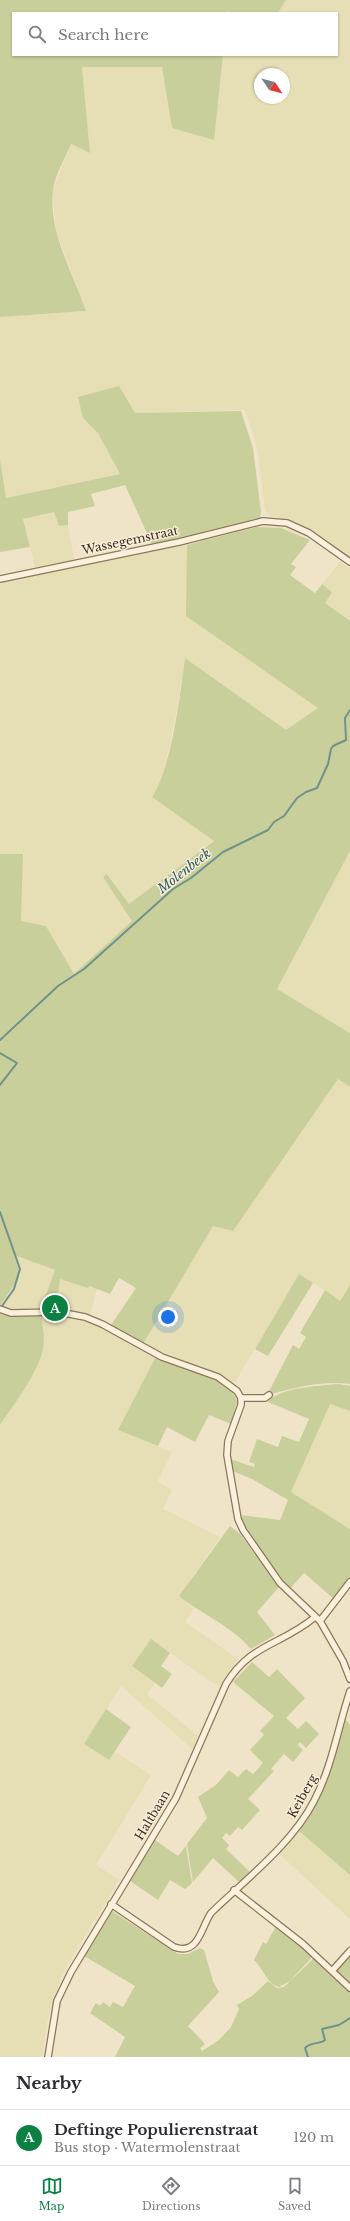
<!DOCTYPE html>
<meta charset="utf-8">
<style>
:root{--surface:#fff;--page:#f2f2f3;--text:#2b2b33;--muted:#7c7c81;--line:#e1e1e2;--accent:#0b8043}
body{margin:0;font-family:"Libre Baskerville",serif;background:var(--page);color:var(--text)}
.compass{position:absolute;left:254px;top:68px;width:36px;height:36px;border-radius:50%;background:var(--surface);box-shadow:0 1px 3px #0004;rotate:125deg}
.you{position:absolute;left:168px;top:1317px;width:14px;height:14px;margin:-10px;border:3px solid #fff;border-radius:50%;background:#1a73e8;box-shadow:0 0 0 6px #1a73e833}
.badge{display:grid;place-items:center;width:26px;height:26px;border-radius:50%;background:var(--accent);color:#fff;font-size:13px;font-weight:700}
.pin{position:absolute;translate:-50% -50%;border:2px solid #fff;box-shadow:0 1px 4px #0006}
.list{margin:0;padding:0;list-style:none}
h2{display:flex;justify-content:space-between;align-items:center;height:52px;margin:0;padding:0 16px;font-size:17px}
h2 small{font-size:13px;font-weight:400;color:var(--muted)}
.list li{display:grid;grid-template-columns:26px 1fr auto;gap:12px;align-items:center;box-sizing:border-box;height:56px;padding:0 16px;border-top:1px solid var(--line)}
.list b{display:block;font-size:15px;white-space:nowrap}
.list p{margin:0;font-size:13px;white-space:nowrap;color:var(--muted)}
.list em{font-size:13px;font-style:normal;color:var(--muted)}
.icon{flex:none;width:22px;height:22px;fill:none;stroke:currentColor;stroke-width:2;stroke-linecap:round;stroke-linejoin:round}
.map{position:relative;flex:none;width:350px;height:2057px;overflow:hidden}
.search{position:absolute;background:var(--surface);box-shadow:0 1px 3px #0004;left:12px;right:12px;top:12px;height:44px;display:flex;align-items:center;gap:10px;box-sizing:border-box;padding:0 14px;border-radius:0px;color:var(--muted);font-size:15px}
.sheet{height:108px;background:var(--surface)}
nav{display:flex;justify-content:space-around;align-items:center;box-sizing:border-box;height:56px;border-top:1px solid var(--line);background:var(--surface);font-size:11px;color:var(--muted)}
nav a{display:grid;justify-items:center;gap:2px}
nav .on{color:var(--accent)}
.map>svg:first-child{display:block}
</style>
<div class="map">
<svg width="350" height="2057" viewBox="0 0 350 2057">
<rect width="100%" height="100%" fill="#f0e4c8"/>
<path fill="#e6deb5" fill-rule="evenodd" d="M286,0h64v558l-36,-26 -18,-10 -27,-7 -4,-5 -8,-62 -12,-38 -110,3 -52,5 15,15 22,41 -114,24 -6,-39v-142l86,-6 -30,-80 -2,-22 -1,-19 18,-46 19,9 -8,-86h80l10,61 42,12 9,-85h114v-42h-59zM260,74h24v24h-24z
M54,512l5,14 9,-1 6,35 -39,7 -12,-48z
M187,545v71l131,92 -32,23 -101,-73 -8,53 -14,64 -11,22 62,43 -85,65 -21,-31 -5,3 30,44 -59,54 -28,-49 -25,-5 2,-67h-23v-271z
M340,562l10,7v52l-26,-18 -2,-19z
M350,851v182l-73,-44z
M338,1079l12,8v198l-10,16 -41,-27 -65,110 -18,-11 -73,-29 70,-118 82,-86z
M14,1255l41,15 -14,38 -32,2 -9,-3 18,-28 1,-10z
M60,1279l37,10 -7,26 -36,-7 3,-8z
M61,1314l34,10 60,34 -37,72 54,22 -14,29 14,9 -9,19 57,28 -41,59 15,12 -9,14 53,37 -19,28 -68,-47 -19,26 23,17 -8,11 51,42 -6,13 -71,-63 -37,58 25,16 5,-9 37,24 -55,90 23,15 -45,74 -13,24 -13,40 -6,39h-42v-632l15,-23 29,-72 -3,-15z
M330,1404l20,7v118l-59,-37z
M298,1830l52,45v44l-72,-66z"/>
<path fill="#c9cf9b" d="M0,0h286l-8,13h-47l-4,-2v2h-214v42h210l-9,85 -42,-12 -10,-61h-80l8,86 -19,-9c-6,15 -16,31 -18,46 -5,42 20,83 33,121l-86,6z
M119,386l16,27 106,-2 12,37 8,64 -1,6 -108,26 -27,-59 -34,9 4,12 -27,6v13l-9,1 -5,-14 -31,7 7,28 -30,5v-93l6,39 114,-24 -22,-41 -15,-15 -5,-21z
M256,527l25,1 29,12 -19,24 5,3 -6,8 25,18 7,-9 10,8 -7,11 25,18v230l-73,138 73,44v54l-12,-8 -105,152 -20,-5 -70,118 -32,-19 25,-37 -17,-10 -9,16 -21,-8 -1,2 -28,-9 -3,21 -3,8h-13l14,-38 -41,-15 5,14 -1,10 -18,27v-452h23l-2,67 25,5 28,48 58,-53 -29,-44 4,-3 22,30 85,-63 -62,-44c20,-31 28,-101 33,-139l101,72 32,-22 -132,-92 1,-71z
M299,1274l14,9 -45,73 -13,-7z
M350,1285v99c-28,-4 -56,4 -83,11l26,-50 6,4 7,-12 -6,-4 25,-43 15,11z
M0,1313l14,3 27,-1c2,11 4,22 2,34 -4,22 -30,57 -43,76z
M155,1358c24,7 76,18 82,44l-6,22 -22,-9 -14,27 -28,-15 -9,19 -40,-16z
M339,1384l11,2v25l-20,-7 -39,88 59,37v48l-16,22 -30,-26 -15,17c-17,-22 -40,-47 -48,-75l39,5 8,-20 -36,-21 -20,-8 -2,-12 24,8 1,-3 -6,-2 8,-23 21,8 4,-11 17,6 10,-23 -41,-17c11,-15 53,-16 71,-18z
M230,1526l10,8 39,53 -22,25 18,23 -24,14c-21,-24 -48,-34 -72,-53z
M151,1639l19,14 -9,13 11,8 -10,14 -30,-22z
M252,1662l17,15 8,-8 28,29 -19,20 12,11 8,-8 13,13 -13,14 -6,-6 -2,3 5,5 -10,12 -9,-8 -13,15 3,2 -26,28 12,11 -18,20 -4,-3 -8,9 -4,-3 -4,5 7,7 -3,4 24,23 -11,10 -26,-24 -20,24 -6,-38 20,-26 -9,-21 18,-12 13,-15 9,7 8,-8 7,5 10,-11 -13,-13 14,-15 -4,-4 14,-15 -41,-34z
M106,1709l25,18 -22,33 -25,-16z
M344,1718l6,6v151l-52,-45c26,-34 35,-71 46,-112z
M155,1840l23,16 8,-10 6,37 -7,6 -15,-9 -12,20 -28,-19z
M112,1911l66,43h10l12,-6 4,2 9,31 6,11 -31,34 17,18 -5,4 2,3 17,-11 12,-13 8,-18 -2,-4 15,-9 16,-15 9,7 7,-1 30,-29 36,32v67h-235l10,-20 -35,-24 6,-10 4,3 3,-4 7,5 3,-5 10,5 12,-21 -51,-30z
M277,1925l36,31 -23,25 -11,6c-12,-3 -16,-19 -25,-27l9,-18 3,2z
M350,1954v31l-14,-15z"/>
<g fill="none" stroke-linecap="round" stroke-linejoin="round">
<path stroke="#6f938a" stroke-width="2" d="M0,1040l58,-54 26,-17 89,-80 18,-11 32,-26 45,-22 6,-8 10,-6 13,-18 9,-6 11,-4 11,-24 3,-15 2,-3 13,-6 -1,-22 5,-8
M0,1053l17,10 -17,22
M0,1212l20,57 -6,20 -12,17
M308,2057l-3,-9c7,-7 14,-3 20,-8l-3,-11 17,-4 11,-7"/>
<defs>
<path id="street" d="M0,579l179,-37 84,-21 24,2 22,10 41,29
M0,1309l11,4 48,-1 26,5 17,7 60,33 56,20 19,14 4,7v7l-13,36 -1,14 11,64 5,11 37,53 40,38 23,40 7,18
M241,1398h24l4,-3
M320,1621l30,-39
M234,1890l69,54 47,44
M111,1904l63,43c25,9 27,-20 37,-34 35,-34 81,-69 103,-112 18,-34 24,-74 36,-110
M332,1971l18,-20
M48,2057l9,-56 14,-29 105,-174 50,-114c25,-41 56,-39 89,-67"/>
</defs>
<use href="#street" stroke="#8d765c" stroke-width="8"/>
<use href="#street" stroke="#faf1dc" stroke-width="5.5"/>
</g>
<g text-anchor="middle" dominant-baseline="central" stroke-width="3" stroke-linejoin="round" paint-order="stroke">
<g font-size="12" fill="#3d2e20" stroke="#f7eed8">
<text transform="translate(130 540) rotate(-12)">Wassegemstraat</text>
<text transform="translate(302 1796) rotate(-61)">Keiberg</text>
<text transform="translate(152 1815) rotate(-59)">Haltbaan</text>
</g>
<g font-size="13" font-style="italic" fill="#2f5d5a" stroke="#f7eed8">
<text transform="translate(184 871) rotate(-38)">Molenbeek</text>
</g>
</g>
</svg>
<svg class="compass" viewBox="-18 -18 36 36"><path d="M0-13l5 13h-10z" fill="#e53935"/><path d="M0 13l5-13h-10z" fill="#7c7c81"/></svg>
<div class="you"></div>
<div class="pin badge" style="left:55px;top:1308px">A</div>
<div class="search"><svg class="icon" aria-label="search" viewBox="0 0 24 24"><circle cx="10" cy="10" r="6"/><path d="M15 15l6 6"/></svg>Search here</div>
</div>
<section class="sheet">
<h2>Nearby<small></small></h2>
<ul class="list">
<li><span class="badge">A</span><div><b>Deftinge Populierenstraat</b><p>Bus stop · Watermolenstraat</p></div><em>120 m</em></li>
</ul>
</section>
<nav>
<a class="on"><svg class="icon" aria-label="map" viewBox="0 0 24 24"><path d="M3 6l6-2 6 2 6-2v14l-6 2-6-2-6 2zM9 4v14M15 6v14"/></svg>Map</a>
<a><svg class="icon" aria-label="directions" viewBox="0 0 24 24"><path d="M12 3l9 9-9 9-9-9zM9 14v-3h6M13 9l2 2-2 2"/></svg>Directions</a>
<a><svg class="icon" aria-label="saved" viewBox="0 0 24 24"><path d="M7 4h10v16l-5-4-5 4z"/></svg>Saved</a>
</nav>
